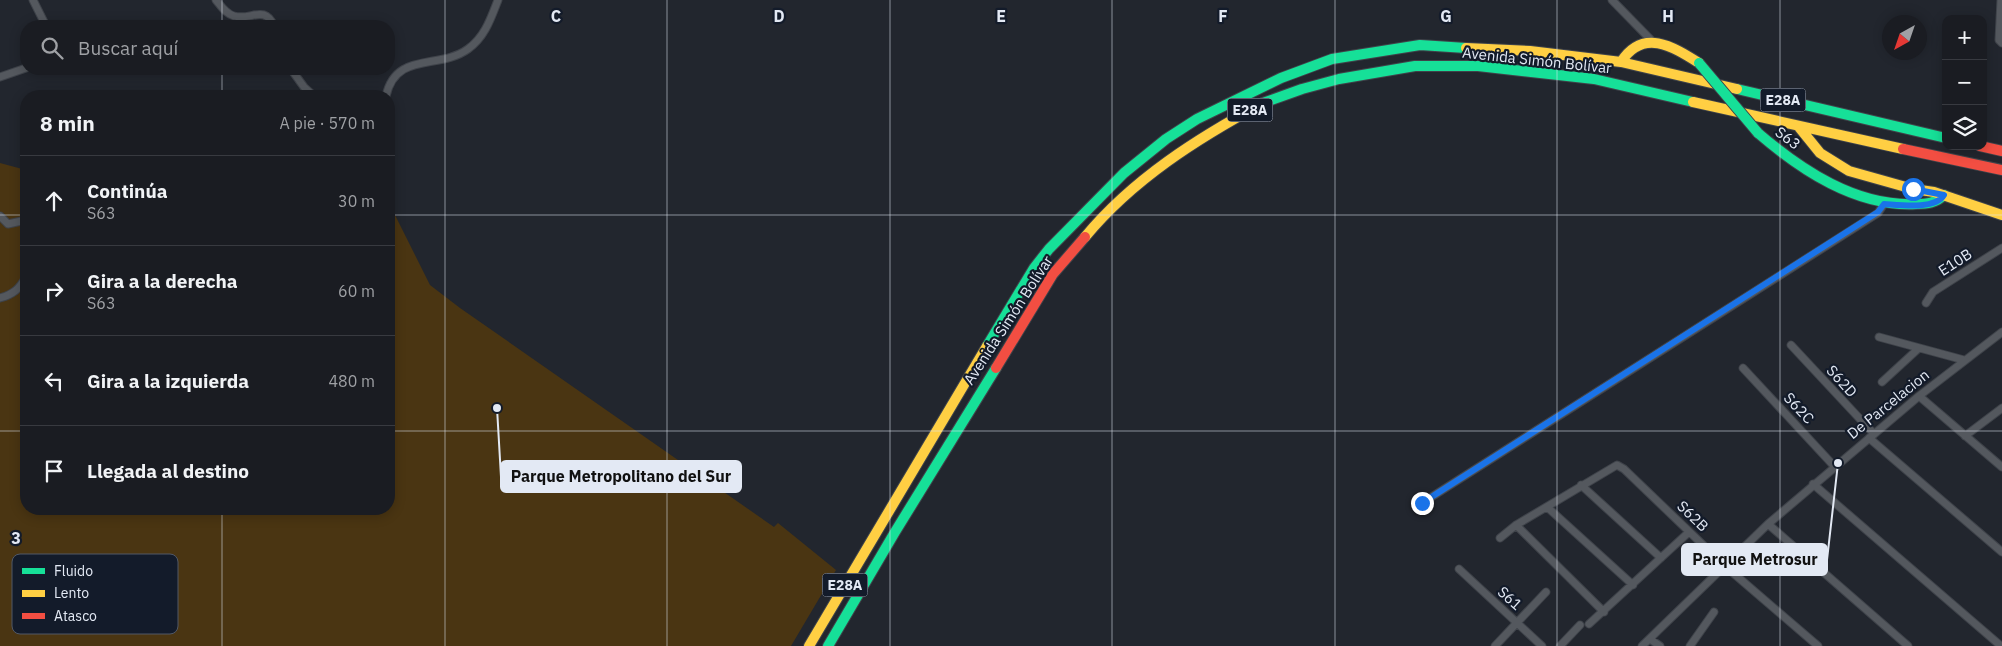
<!DOCTYPE html>
<html lang="es">
<meta charset="utf-8">
<style>
:root{--surface:#1a1c22;--page:#27292f;--text:#f1f3f6;--muted:#9fa1a5;--line:#383a40}
body{margin:0;font-family:"IBM Plex Sans",sans-serif;background:var(--page);color:var(--text)}
.controls{position:absolute;right:15px;top:15px;display:grid;overflow:hidden;border-radius:10px;box-shadow:0 2px 12px #0003}
.controls button{width:45px;height:45px;display:grid;place-items:center;padding:0;border:0;border-bottom:1px solid var(--line);background:var(--surface);color:var(--text);font:25px sans-serif}
.compass{position:absolute;left:1882px;top:15px;width:45px;height:45px;border-radius:50%;background:var(--surface);box-shadow:0 2px 12px #0003;rotate:220deg}
.stop{position:absolute;width:15px;height:15px;margin:-11px;border:4px solid #1a73e8;border-radius:50%;background:#fff}
.stop.end{background:#1a73e8;border-color:#fff;box-shadow:0 1px 5px #0008}
.list{margin:0;padding:0;list-style:none}
h2{display:flex;justify-content:space-between;align-items:center;height:65px;margin:0;padding:0 20px;font-size:21px}
h2 small{font-size:16px;font-weight:400;color:var(--muted)}
.list li{display:grid;grid-template-columns:32px 1fr auto;gap:15px;align-items:center;box-sizing:border-box;height:90px;padding:0 20px;border-top:1px solid var(--line)}
.list b{display:block;font-size:19px;white-space:nowrap}
.list p{margin:0;font-size:16px;white-space:nowrap;color:var(--muted)}
.list em{font-size:16px;font-style:normal;color:var(--muted)}
.icon{flex:none;width:28px;height:28px;fill:none;stroke:currentColor;stroke-width:2;stroke-linecap:round;stroke-linejoin:round}
.map{position:relative;flex:none;width:2002px;height:646px;overflow:hidden}
.search{position:absolute;background:var(--surface);box-shadow:0 2px 12px #0003;left:20px;top:20px;width:375px;height:55px;display:flex;align-items:center;gap:12px;box-sizing:border-box;padding:0 18px;border-radius:20px;color:var(--muted);font-size:19px}
.panel{position:absolute;background:var(--surface);box-shadow:0 2px 12px #0003;left:20px;top:90px;width:375px;height:425px;border-radius:20px}
.map>svg:first-child{display:block}
</style>
<div class="map">
<svg width="2002" height="646" viewBox="0 0 2002 646">
<rect width="100%" height="100%" fill="#22262e"/>
<path fill="#4a3512" d="M0,163l26,7v339h363v-306l41,82 30,23 314,219 4,-4 58,47 -45,76h-791z"/>
<g fill="none" stroke-linecap="round" stroke-linejoin="round">
<defs>
<path id="street" d="M33,0l13,26
M216,0c5,6 10,14 18,16 17,5 30,-12 40,10
M1612,0l41,42
M2001,0l-2,40 3,3
M291,69l13,18 10,9
M0,77l26,-9
M386,96c10,-45 53,-26 82,-47 17,-12 23,-31 30,-49
M0,216l8,8 18,-4
M0,298c14,-4 19,-9 26,-21
M1926,303l7,-11 69,-44
M1879,337l85,23
M1791,345l83,89
M1743,368l91,98
M1882,382l37,-34
M1919,396l83,71
M1965,436l37,-28
M1869,438l133,114
M1813,484l188,162
M1581,485l80,73
M1422,503l456,-290 6,-9
M1547,507l86,78
M1768,524l140,122
M1516,525l88,87
M1500,538l16,-13 101,-60 7,4 101,97 93,80
M1459,569l83,77
M1589,624l100,-92
M1650,639l10,7
M1495,646l51,-54
M1560,646l20,-21
M1642,646l126,-122 151,-128 83,-64
M1690,646l24,-34"/>
<path id="fast" d="M1737,89l209,49
M1263,103l39,-14 37,-10 76,-13h63l116,13 99,23
M1758,133c43,37 98,74 158,71 11,0 20,-1 28,-9
M987,346l47,-78 15,-19 75,-76 42,-34 31,-20 84,-41 51,-19 88,-14 46,3
M828,646l67,-114 101,-164"/>
<path id="slow" d="M1466,48l64,3 91,11 116,27
M1621,62c22,-34 51,-16 78,1
M1693,102l210,47
M1799,127l21,26 29,18 64,18 21,3 68,23
M1085,237c48,-58 113,-99 178,-134
M809,646l178,-300"/>
<path id="jam" d="M1980,146l22,5
M1903,149l99,21
M996,368l57,-94 32,-37"/>
</defs>
<use href="#street" stroke="#3f434a" stroke-width="9"/>
<use href="#fast" stroke="#3f434a" stroke-width="12"/>
<use href="#slow" stroke="#3f434a" stroke-width="12"/>
<use href="#jam" stroke="#3f434a" stroke-width="12"/>
<use href="#street" stroke="#54585e" stroke-width="7"/>
<use href="#fast" stroke="#16e098" stroke-width="10"/>
<use href="#slow" stroke="#ffcf43" stroke-width="10"/>
<use href="#jam" stroke="#f24e42" stroke-width="10"/>
<defs>
<path id="fast-bridge" d="M1699,63l59,70"/>
</defs>
<use href="#fast-bridge" stroke="#3f434a" stroke-width="12" stroke-linecap="butt"/>
<use href="#fast-bridge" stroke="#16e098" stroke-width="10"/>
</g>
<g fill="none" stroke-linecap="round" stroke-linejoin="round">
<path stroke="#1a73e8" stroke-width="6" d="M1422,503l456,-291 6,-8c16,1 51,6 60,-9l-31,-6"/>
</g>
<path fill="none" stroke="#e3e9f4" stroke-width="1" stroke-opacity="0.55" d="M222,0v26M445,0v646M667,0v646M890,0v646M1112,0v646M1335,0v646M1557,0v646M1780,0v646M222,69v27M0,215h26M389,215h1613M0,431h26M389,431h1613M222,509v137"/>
<g text-anchor="middle" dominant-baseline="central" stroke-width="4.5" stroke-linejoin="round" paint-order="stroke">
<g fill="#131b2a" stroke="#a5abb7" stroke-width="1">
<rect x="1760.5" y="88.5" width="45" height="23" rx="4"/>
<rect x="1227.5" y="98.5" width="45" height="23" rx="4"/>
<rect x="822.5" y="573.5" width="45" height="23" rx="4"/>
</g>
<g font-size="14" font-weight="bold" fill="#e3e9f4">
<text x="1783" y="100">E28A</text>
<text x="1250" y="110">E28A</text>
<text x="845" y="585">E28A</text>
</g>
<g font-size="15" fill="#e3e9f4" stroke="#131b2a">
<text transform="translate(1537 60) rotate(6)">Avenida Simón Bolívar</text>
<text transform="translate(1788 138) rotate(37)">S63</text>
<text transform="translate(1955 262) rotate(-33)">E10B</text>
<text transform="translate(1008 320) rotate(-57)">Avenida Simón Bolívar</text>
<text transform="translate(1842 381) rotate(48)">S62D</text>
<text transform="translate(1888 404) rotate(-39)">De Parcelacion</text>
<text transform="translate(1799 408) rotate(47)">S62C</text>
<text transform="translate(1693 516) rotate(44)">S62B</text>
<text transform="translate(1510 598) rotate(42)">S61</text>
</g>
</g>
<rect x="12" y="554" width="166" height="80" rx="8" fill="#131b2a" stroke="#515967" stroke-width="1"/>
<rect x="22" y="568" width="23" height="6" fill="#16e098"/>
<rect x="22" y="590" width="23" height="7" fill="#ffcf43"/>
<rect x="22" y="613" width="23" height="6" fill="#f24e42"/>
<g font-size="14" fill="#e3e9f4">
<text x="54" y="576">Fluido</text>
<text x="54" y="598">Lento</text>
<text x="54" y="621">Atasco</text>
</g>
<g font-size="16" text-anchor="middle" font-weight="bold" fill="#e3e9f4" stroke="#131b2a" stroke-width="4.5" stroke-linejoin="round" paint-order="stroke">
<text x="556" y="22">C</text>
<text x="779" y="22">D</text>
<text x="1001" y="22">E</text>
<text x="1223" y="22">F</text>
<text x="1446" y="22">G</text>
<text x="1668" y="22">H</text>
<text x="16" y="544">3</text>
</g>
<path fill="none" stroke="#e3e9f4" stroke-width="2" d="M497 408L501 477M1838 463L1827 560"/>
<g fill="#e3e9f4" stroke="#131b2a" stroke-width="2">
<circle cx="497" cy="408" r="5"/>
<circle cx="1838" cy="463" r="5"/>
</g>
<g fill="#e3e9f4" stroke="#e3e9f4" stroke-width="2">
<rect x="501" y="461" width="240" height="31" rx="5"/>
<rect x="1682" y="544" width="145" height="31" rx="5"/>
</g>
<g font-size="16" text-anchor="middle" font-weight="bold" fill="#111">
<text x="621" y="482">Parque Metropolitano del Sur</text>
<text x="1755" y="565">Parque Metrosur</text>
</g>
</svg>
<div class="controls">
<button>+</button>
<button>−</button>
<button><svg class="icon" aria-label="layers" viewBox="0 0 24 24"><path d="M12 4l9 5-9 5-9-5zM3 14l9 5 9-5"/></svg></button>
</div>
<svg class="compass" viewBox="-18 -18 36 36"><path d="M0-13l5 13h-10z" fill="#e53935"/><path d="M0 13l5-13h-10z" fill="#9fa1a5"/></svg>
<div class="stop" style="left:1913px;top:189px"></div>
<div class="stop end" style="left:1422px;top:503px"></div>
<div class="search"><svg class="icon" aria-label="search" viewBox="0 0 24 24"><circle cx="10" cy="10" r="6"/><path d="M15 15l6 6"/></svg>Buscar aquí</div>
<section class="panel">
<h2>8 min<small>A pie · 570 m</small></h2>
<ul class="list">
<li><svg class="icon" aria-label="ahead" viewBox="0 0 24 24"><path d="M12 20V5M6 11l6-6 6 6"/></svg><div><b>Continúa</b><p>S63</p></div><em>30 m</em></li>
<li><svg class="icon" aria-label="right" viewBox="0 0 24 24"><path d="M7 20v-9h11M14 6l5 5-5 5"/></svg><div><b>Gira a la derecha</b><p>S63</p></div><em>60 m</em></li>
<li><svg class="icon" aria-label="left" viewBox="0 0 24 24"><path d="M17 20v-9H6M10 6l-5 5 5 5"/></svg><div><b>Gira a la izquierda</b></div><em>480 m</em></li>
<li><svg class="icon" aria-label="arrive" viewBox="0 0 24 24"><path d="M6 21V4h12l-3 4 3 4H6"/></svg><div><b>Llegada al destino</b></div></li>
</ul>
</section>
</div>
